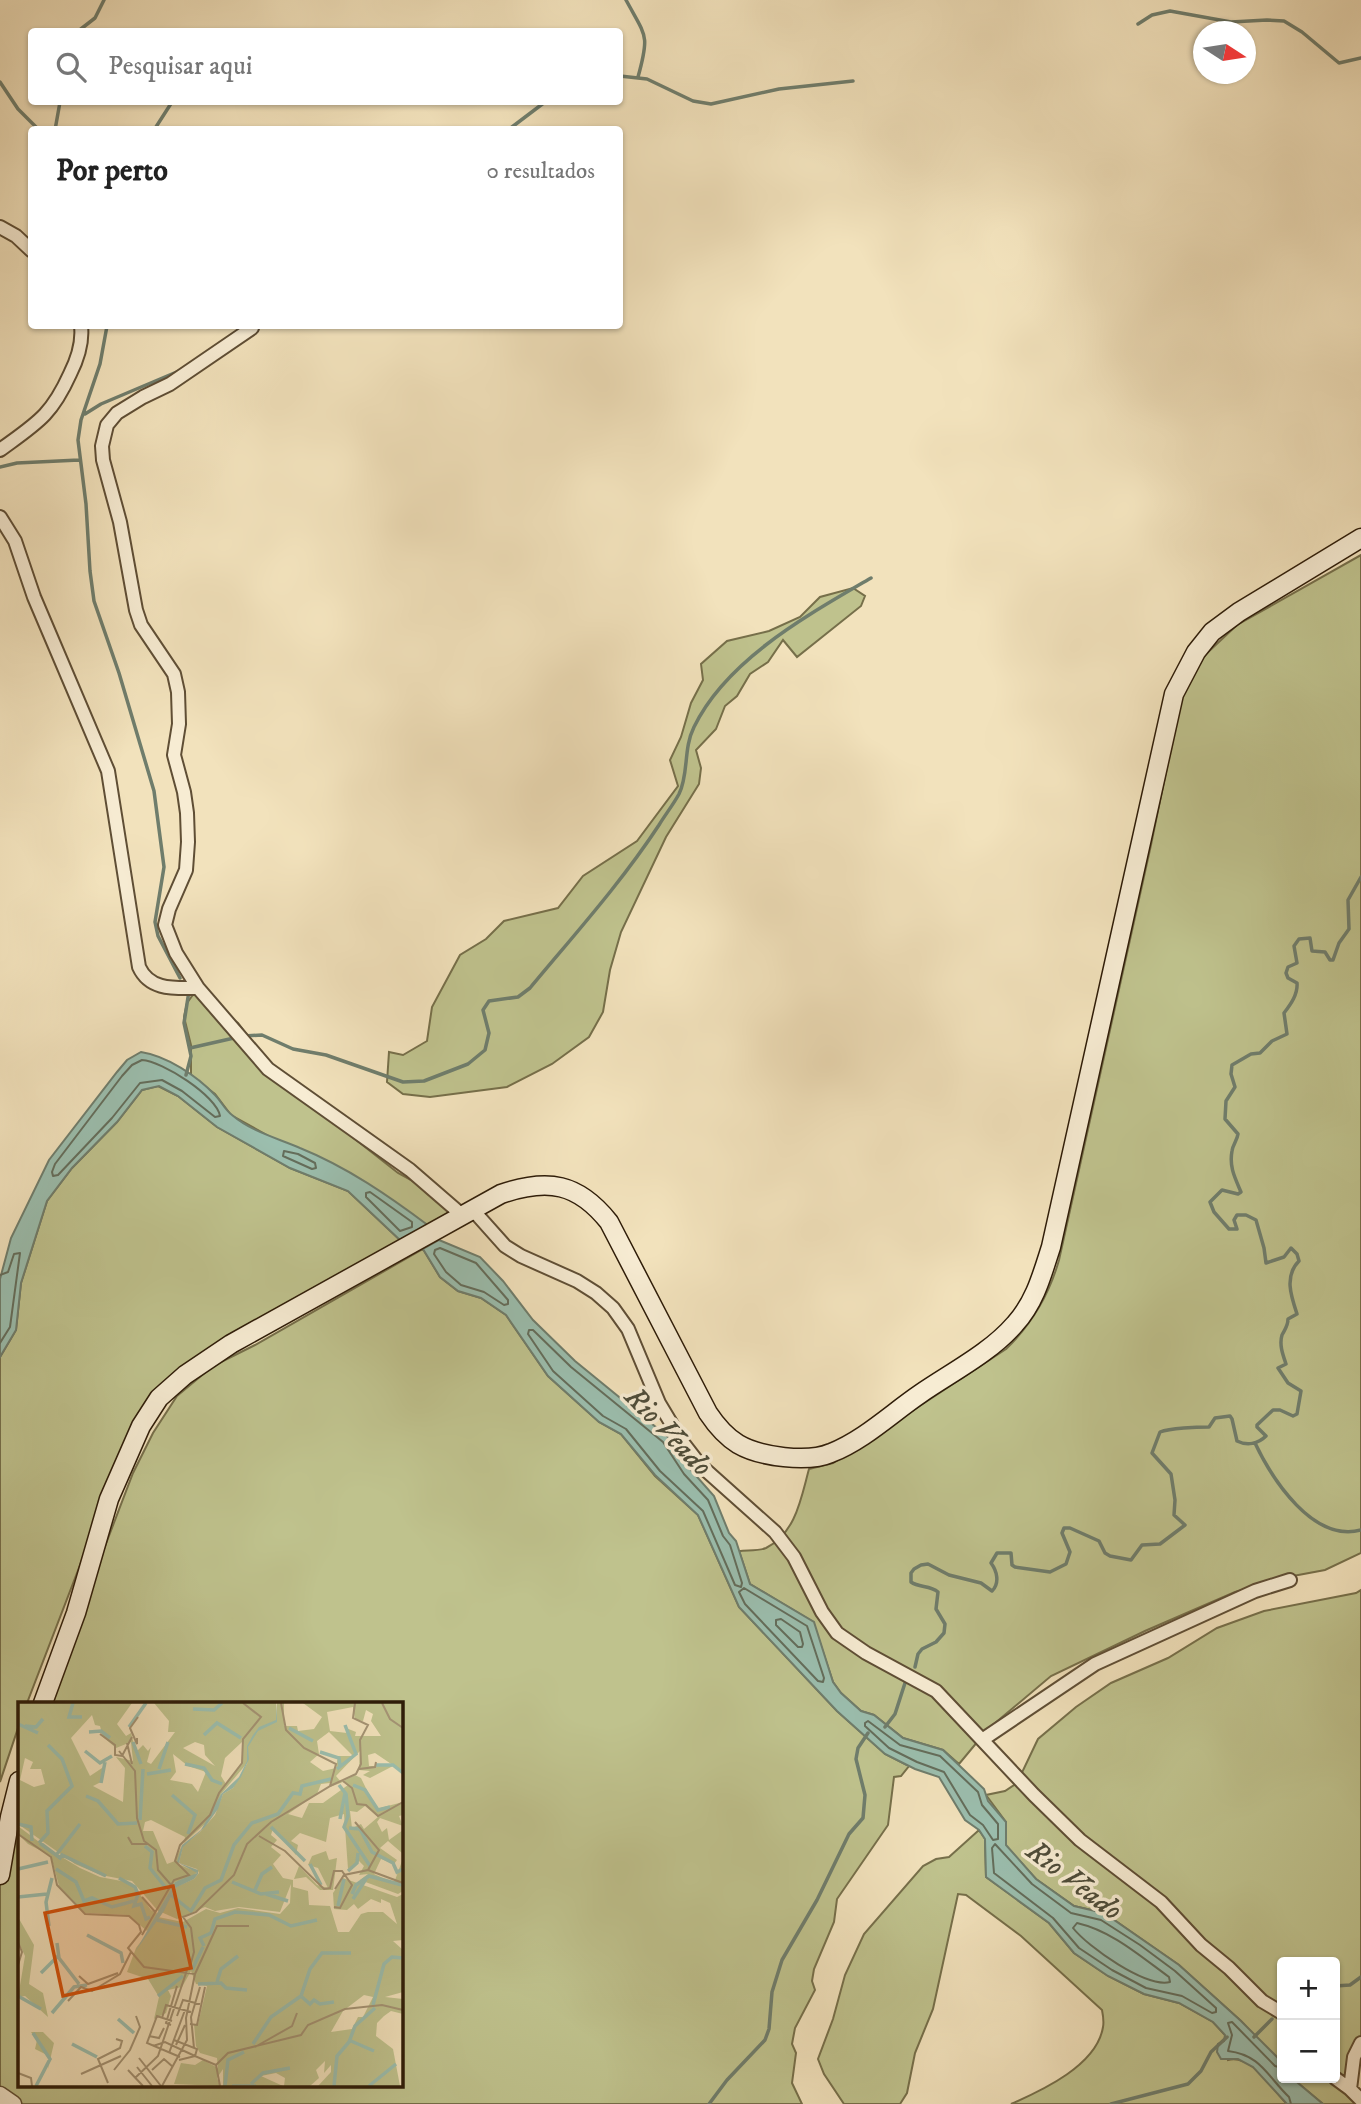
<!DOCTYPE html>
<html lang="pt">
<meta charset="utf-8">
<style>
:root{--surface:#fff;--page:#f2f2f2;--text:#222;--muted:#767676;--line:#e0e0e0}
body{margin:0;font-family:"IM FELL DW Pica",serif;background:var(--page);color:var(--text)}
.controls{position:absolute;right:21px;bottom:21px;display:grid;overflow:hidden;border-radius:7px;box-shadow:0 2px 5px #0004}
.controls button{width:63px;height:63px;display:grid;place-items:center;padding:0;border:0;border-bottom:2px solid var(--line);background:var(--surface);color:var(--text);font:35px sans-serif}
.compass{position:absolute;left:1193px;top:21px;width:63px;height:63px;border-radius:50%;background:var(--surface);box-shadow:0 2px 5px #0004;rotate:102deg}
.list{margin:0;padding:0;list-style:none}
h2{display:flex;justify-content:space-between;align-items:center;height:91px;margin:0;padding:0 28px;font-size:30px}
h2 small{font-size:23px;font-weight:400;color:var(--muted)}
.icon{flex:none;width:38px;height:38px;fill:none;stroke:currentColor;stroke-width:2;stroke-linecap:round;stroke-linejoin:round}
.map{position:relative;flex:none;width:1361px;height:2104px;overflow:hidden}
.search{position:absolute;background:var(--surface);box-shadow:0 2px 5px #0004;left:28px;top:28px;width:595px;height:77px;display:flex;align-items:center;gap:18px;box-sizing:border-box;padding:0 24px;border-radius:7px;color:var(--muted);font-size:26px}
.panel{position:absolute;background:var(--surface);box-shadow:0 2px 5px #0004;left:28px;top:126px;width:595px;height:203px;border-radius:7px}
.map>svg:first-child{display:block}
</style>
<div class="map">
<svg width="1361" height="2104" viewBox="0 0 1361 2104">
<rect width="100%" height="100%" fill="#f2e2bc"/>
<filter id="stains"><feTurbulence type="fractalNoise" baseFrequency=".00286" numOctaves="4"/><feColorMatrix values="0 0 0 0 .2 0 0 0 0 .09 0 0 0 0 .02 0 0 0 .5 -.17"/></filter>
<radialGradient id="worn" r=".72"><stop offset=".6" stop-color="#630" stop-opacity="0"/><stop offset="1" stop-color="#630" stop-opacity=".3"/></radialGradient>
<path fill="#bfc28d" stroke="#766f4a" stroke-width="2" d="M1361,555v998l-36,17 -32,6 -58,16 -90,39 -94,45 -63,53 -29,35 -16,-14 -40,-12 -29,-23 -13,-4 -20,-18 -8,-11 -20,-60 -63,-38 -11,-33c8,-1 20,0 27,-3 30,-15 35,-50 43,-79l24,-6 173,-114c27,-26 43,-54 53,-89l92,-415 31,-152 23,-38 32,-30z
M853,588l12,8 -4,10 -64,51 -14,-17 -15,22 -18,12 -13,22 -12,10 -9,23 -20,21 5,18 -2,16 -33,53 -45,95 -11,38 -7,42 -14,25 -37,27 -45,23 -77,10 -27,-3 -16,-12 2,-30 14,3 24,-14 5,-34 28,-52 26,-16 18,-18 54,-13 25,-32 54,-35 41,-55 -8,-26 11,-23 10,-34 12,-23 -2,-16 26,-23 42,-10 31,-14 20,-20z
M195,992l43,31 38,50 70,59 52,41 64,35 -33,18 -198,-111 -16,-21 -24,-18v-31l-7,-28 3,-14z
M158,1086l20,10 39,31 73,41 58,23 53,50 -215,124 -84,143 -75,195h-8v22l-19,57v-425l16,-27 5,-47 26,-82 25,-33 45,-46 25,-32z
M423,1249l17,28 18,14 23,7 25,17 42,61 51,46 22,12 34,42 43,39 41,92 98,104 48,43 24,12 -8,10 -7,1 -6,48 -51,74 -3,23 -20,47 -2,12 3,9 -20,38 -3,16 4,9 -4,30 10,21h-802v-250l19,-77v308h382v-382h-356l88,-230 20,-40 24,-37 36,-30 42,-21z
M1361,1590v458l-10,1 -2,11 12,44h-38l-31,-26h43v-116h-53v103l-41,-44 -62,-56 -75,-52 -30,-7 -38,-27 -31,-34 1,-23 -20,-27 19,-4 12,-8 21,-44 38,-32 35,-24 57,-25 49,-30 47,-17 92,-18z
M979,1830l6,9 1,38 63,46 25,30 34,23 36,18 35,9 34,19 12,13 3,25c25,-6 43,29 59,44h-276c32,-14 86,-39 92,-77 1,-5 0,-12 -1,-17l-81,-74 -55,-41 -8,-1 -25,115 -18,44 -8,40 -7,11h-56l-20,-30 -6,-15 15,-40 12,-44 19,-41 59,-68 13,-7 13,-2z"/>
<path fill="#9bbeae" stroke="#6f7d6c" stroke-width="2" d="M141,1052c26,4 56,24 74,43 6,6 10,15 17,20 20,17 45,23 68,33 47,19 89,48 129,78l-28,15 -53,-50 -58,-23 -73,-41 -39,-31 -19,-10 -17,4 -25,32 -45,46 -25,33 -26,82 -5,47 -16,27v-78l11,-41 38,-78 68,-88 10,-12z
M439,1240l41,17 23,24 30,39 42,41 93,76 22,32 24,27 15,37 7,8 14,43 64,38 19,60 8,11 20,18 13,4 29,23 40,12 41,39 4,12 18,21v23l30,34 38,27 30,7 75,52 62,56 36,36 5,8v13h10l31,26h-36l-34,-37 -15,-8h-17l-4,-7 1,-8 6,-3 1,-6 -12,-13 -34,-19 -35,-9 -36,-18 -34,-23 -25,-30 -63,-46 -1,-38 -6,-9 -14,-10 -26,-43 -24,-8 -30,-15 -48,-43 -98,-104 -41,-92 -43,-40 -34,-41 -22,-12 -51,-46 -42,-61 -25,-17 -23,-7 -18,-14 -17,-28z"/>
<g fill="none" stroke-linecap="round" stroke-linejoin="round">
<path stroke="#646d5b" stroke-width="2" d="M142,1060c20,1 75,36 78,56l-5,1 -33,-26 -20,-11 -22,3 -28,35 -54,57 -5,1 -1,-4 3,-8 67,-88 10,-11z
M284,1151l14,3 17,9 1,5 -4,1 -29,-13z
M370,1192l42,30v5l-12,4 -34,-34v-4z
M440,1248l36,15 32,37v4l-4,1 -20,-13 -23,-7 -15,-13 -12,-18 1,-4z
M0,1275l8,-3 6,-18 6,-1 -10,74 -10,16
M529,1330h4l38,37 92,75 21,32 24,26 15,36 7,9 12,38 -1,4 -6,-2 -32,-74 -43,-40 -34,-42 -23,-13 -50,-45 -25,-37z
M744,1588l63,38 17,52 -1,4 -5,-1 -73,-77 -6,-12z
M781,1619l19,13 3,12 -1,3h-4l-22,-22v-5z
M868,1721l32,24 40,11 38,36 4,13 16,19v15l-5,1 -10,-15 -13,-10 -26,-43 -27,-10 -28,-14 -24,-22v-3z
M995,1844l37,40 39,29 30,7 39,25 35,26 41,37v4l-4,1 -30,-17 -36,-8 -34,-18 -33,-22 -26,-30 -59,-45 -2,-25z
M1077,1923c35,8 63,33 92,54l1,5c-24,6 -82,-35 -97,-54z
M1282,2068l-7,-2 -43,-44 -4,1 4,12 -4,16c33,4 39,25 61,46l2,7"/>
<path stroke="#6f7d6c" stroke-width="3.5" d="M626,0c20,37 24,34 12,77
M1138,24l14,-9 18,-4 61,11 36,-2 17,1 18,11 37,31 22,-5
M77,32l18,-14 9,-18
M620,76l27,3 46,22 18,3 68,-15 74,-8
M0,82l18,27 21,21
M55,130l5,-28
M154,130l18,-28
M508,130l37,-28
M107,326l-7,38 -19,56 -3,20 8,64 4,67 4,30 25,72 35,118 10,76 -9,55 3,14 22,42
M85,414l16,-10 78,-33
M0,467l17,-4 62,-3
M244,1036l18,-1 31,14 33,6 77,27 21,-1 44,-17 17,-14 4,-17 -6,-23 6,-9 29,-4 12,-9c44,-53 91,-105 129,-163 6,-10 14,-20 20,-31 10,-20 4,-45 15,-67 33,-68 114,-112 177,-149
M190,1048l44,-10
M186,1075l5,-19 -7,-33 5,-32
M1255,1443c17,36 58,100 106,87
M915,1667l3,-13 4,-5 14,-7 8,-9 1,-9 -9,-15 2,-17c-8,-7 -19,-4 -27,-10v-9l3,-4 7,-4 7,-1 21,11 32,8 11,8c8,-8 5,-20 -1,-28l6,-10h14l1,12 3,2 35,5 16,-8 4,-12 -8,-19 2,-5h6l29,13 6,12 5,3 21,4 11,-15 18,-1 25,-19 -11,-10 1,-15 -4,-26 -19,-21 8,-21c10,-4 37,-5 49,-5l6,-9 15,-2 2,3 5,22c10,5 21,3 29,-5l-9,-9v-2l16,-15h7l13,6 4,-2 4,-23 -13,-8 -10,-15 8,-4c-3,-9 -7,-19 -4,-29 3,-6 6,-9 6,-16l9,-5c-6,-18 -13,-38 2,-53l-2,-7 -6,-6 -7,9 -18,6 -2,-15 -8,-28 -10,-5h-9l-3,5 3,9h-8l-15,-17 -4,-10 12,-12 16,4 3,-2c-6,-14 -12,-25 -9,-41 1,-7 5,-10 6,-17l-13,-15 1,-18 9,-14 -4,-13 1,-9 19,-11 9,-1 12,-12 15,-7 -3,-21c7,-9 14,-19 13,-30l-9,-5 -2,-5 2,-6 9,-4 -3,-17 5,-7 11,-1 2,13 13,1 5,8h3l6,-17 10,-14 -1,-29 13,-23
M885,1727l10,-13 10,-31
M1335,1986l15,-1 11,-8
M1254,2037l18,-18
M709,2104l18,-24 38,-40 4,-11 3,-37 10,-32 35,-60 32,-66 14,-16 2,-23 -9,-36 2,-11 10,-15
M1111,2104l77,-20 13,-13 10,-19 16,-15"/>
<defs>
<path id="minor" d="M0,227l16,9 16,15
M0,450c37,-27 51,-34 70,-76 8,-16 13,-31 11,-48
M0,517l15,24 19,56 74,174 31,196c11,24 36,21 59,21l70,81 142,101 52,45
M198,988l-22,-35 -11,-28 4,-16 17,-39 2,-28 -1,-29 -3,-21 -10,-37 5,-31 -1,-32 -4,-18 -33,-49 -5,-15 -16,-88 -17,-62 -1,-14 5,-21 10,-12 26,-16 27,-13 82,-56
M472,1209l33,37 16,10 56,25 19,12 17,15 15,21 31,74 24,40 17,22 75,67 19,25 28,55 15,21 29,20 70,38 98,104 46,45 81,62 40,43 28,23 33,33 20,12
M982,1740l113,-76 160,-73 35,-11
M1335,2078l15,11 11,11
M1350,2089l4,-32 7,-14"/>
<path id="tertiary" d="M0,2095l13,9"/>
<path id="secondary" d="M43,1703l33,-90 33,-114 32,-73 18,-28 26,-23 46,-31 270,-150c47,-16 77,-11 108,28l99,191c8,12 17,23 30,31 22,13 70,19 93,9 33,-13 61,-40 89,-59 32,-22 70,-41 95,-70 20,-22 27,-49 36,-77l123,-553 22,-42 16,-20 27,-20 122,-74
M0,1875l10,-58 9,-36"/>
</defs>
<use href="#minor" stroke="#5f4e35" stroke-width="16"/>
<use href="#tertiary" stroke="#5f4e35" stroke-width="19"/>
<use href="#secondary" stroke="#2e1c08" stroke-width="21"/>
<use href="#minor" stroke="#f7ecd3" stroke-width="12"/>
<use href="#tertiary" stroke="#f7ecd3" stroke-width="16"/>
<use href="#secondary" stroke="#f7ecd3" stroke-width="18"/>
</g>
<g text-anchor="middle" dominant-baseline="central" stroke-width="7" stroke-linejoin="round" paint-order="stroke">
<g font-size="30" font-style="italic" fill="#4f4d3a" stroke="#f7ecd3">
<text transform="translate(668 1432) rotate(46)">Rio Veado</text>
<text transform="translate(1074 1881) rotate(37)">Rio Veado</text>
</g>
</g>
<g transform="translate(18 1702)">
<rect width="385" height="385" fill="#f2e2bc"/>
<path d="M0,1h114l-15,21 9,12 5,-3 5,19 7,-7 5,6 3,-4 -4,15 4,2 24,-32h-7l1,-11 -15,-18h122l1,16v-16h7v23h13l1,5 16,-2 8,-12 -19,-14h100v69l-28,-19 -7,2 1,11h24l-23,12 -7,-3 7,-4 -11,-1 1,-19 -24,25 5,6 14,-7 6,3 15,31 27,-7v13l-4,1 4,10 -23,-8 -3,4 5,10 5,-4 2,12 14,-10 -1,23 -14,-12 -8,7 17,12 -3,4 -13,-5 -7,15 20,9 8,-22 1,30 -5,3 -38,-14 8,-6 -9,1 5,-9 -5,-5 -11,8 -4,-55 -14,4 -4,24 -26,-9 -9,8 7,4 -2,10 -23,-27 -2,7 6,5 -6,7 10,8 -8,9 10,14 10,2v7l15,4 1,14 21,1 8,26h11l12,-18 7,-2h15l14,12 -7,-21 -9,-4v4l-10,-4 -13,10 -4,-5 -7,6 -13,-1 -1,-16 10,-15 54,19 6,-3v46l-10,1 10,9v42l-18,5 18,2v15l-12,-3 -7,5 -7,7 -1,13 17,13 7,37h-82l13,-14v-7l-7,8 1,-12 -9,9 3,8 -9,8h-26l1,-8 -9,-5 -15,3 22,10h-60v-17l-6,9 3,8 -46,-2 7,-21 14,2 8,-5 15,8 -1,-10 -17,-5 -4,-7 -2,-22h4l9,-38 -11,-2 -5,-13 -9,16 -14,3 3,6 -5,17 -12,6 5,-22 -11,-18 -21,-7 9,-24 19,-25 -8,8 -19,-16 -43,-2 -26,-27 -8,-30 -23,-12 -10,-10v-8l29,22 33,20 20,9 32,6 19,27 7,4 -2,8 2,-5 25,5 23,-13 14,4 18,-5 42,6 10,-11 1,-19 -11,28 -41,-5 -24,4 -10,-4 -28,12 -16,-7 15,-25 18,-8 5,-6 -2,-4 -18,-6 4,-17 17,-14 15,-17 8,-21 10,-6 15,-26 -27,32 -12,26 -25,23 1,-6 -34,-17 -6,2 -2,9h10l14,33 8,-3 7,-16 -4,19 19,8 -5,6 -17,4 -16,30 -27,-31 -31,-6 -26,-11 -57,-40zM335,5l2,13 8,1 3,-11 7,4 -2,7 10,15h-26l1,-4 -10,-4 1,5 -17,-2 -3,-19zM74,13l3,10 5,1 3,11 13,11 15,-6 2,19 -17,-4 9,11 -2,34 -30,-16 8,-4 4,-16 -15,10 -19,-38zM311,30l24,24h-15l-2,12 -13,3 -13,-9 9,-8 -2,-13zM177,40l9,3 1,10 10,11 -32,-18zM224,40l1,20 -17,22 -5,-8 4,-18zM155,52l15,12 18,6 -8,20 -6,-8 -22,-4 6,-8zM7,56l8,4 -3,7h11l4,15 -11,3 -14,-7zM325,80l5,3 -25,18h-14l-7,15 -14,-4 29,-20 4,-10 9,-1v4zM347,104l13,11 -14,12 -3,-5 -9,4 -2,-17 7,1zM346,293l9,2 -10,20h-5l-6,12 -21,3 12,-21zM308,149l3,9 8,-2 -4,32h-13l-14,-13 -12,2 5,-13 18,19 11,3 -10,-20 -10,-3 4,-9zM0,215l16,28 -5,39 14,9 5,24 -23,-21 -7,1 7,-41 -7,-15zM13,330h12l11,11 -6,26 1,-13 -14,-7 2,-9z" fill="#bfc28d" fill-rule="evenodd"/>
<path d="M259,1v19l-19,9 -10,16 1,12 -8,18 -8,11 -10,6 -5,15 -13,18 -22,20 -4,16 19,7v4l-4,5 -19,9 -11,23 -29,41 40,-70 22,-9 -20,-11 5,-17 19,-15 20,-36 18,-17 8,-16v-15l6,-11 6,-8 17,-7z" fill="#9bbeae"/>
<path fill="none" stroke="#9bbeae" stroke-width="3.5" d="M55,1l-4,14h13M175,7l21,1 8,-7M0,22l20,9M7,24l11,1 7,-8M111,25l17,-24M271,26l24,13M71,30l12,-1 9,7M186,33l13,-12 24,15M115,40l8,22M67,49l15,12 12,-7M302,50l19,6 1,8M167,62l19,4 8,12 10,4M358,63h17l10,8M141,67l9,-27M319,67l19,-15 -11,-29M129,72l24,-4M83,81l4,-21M321,83l7,9 2,22 -4,11 26,39M335,83l12,5 13,20 12,-3M154,93l23,20 -7,19M68,94l12,5 20,23 19,-1M322,117l5,-26M122,118l3,-51M0,122l13,3 1,14M253,125l34,34M331,126l11,1 12,23 21,11 4,9 6,-3M21,141l9,-10 -1,-22 25,-25 -10,-27 -14,-14M22,141l20,15 2,-3 44,21M127,144l7,6 -2,16 16,20M39,152l23,-30M292,162l11,21M0,167l30,-7M38,167l20,13 8,19 8,-3 20,9 22,-6M330,169l9,-8 1,-10M101,176l16,9 3,7 -4,12 7,-2 5,15 4,-2M214,180l29,12 18,-2M237,188l7,-16 10,-7M248,192l22,7M334,192l4,-9 13,-9 33,9M153,193l20,16 14,-23 16,-8 13,-35 18,-22 26,-9 15,-21 7,1 2,-8 29,-7M0,195l29,-3M335,197l13,-20M320,204l6,-27M139,218l30,7M31,224l-3,-24 6,-24M69,233l34,18 2,10M39,241l2,15 20,26M186,244l-4,-8 11,-5 4,-14 20,-7 34,3 22,11 26,-6M174,268l11,-23M23,271l17,-17M199,280l4,-13 17,-13M180,282l23,-1 5,5 21,2M0,294l23,13M140,294l25,-20M283,294l9,-27 12,-16h29M284,295l8,7 4,-4 6,4 14,-2M355,303l11,-41 8,-7 11,1M34,311l22,-26 13,-2M100,317l16,14M15,331l17,26 -14,27M333,339l23,10M54,342l25,13M235,342l18,-27 30,-21M233,382l12,-11 27,-5M207,384l3,-26 16,-8M214,384h24M316,384l3,-30 12,-14 6,-16 20,-18M351,384l27,-22"/>
<path fill="none" stroke="#a49374" stroke-width="2" d="M364,1l8,16 13,9M82,32l15,11v10l7,1 10,-19M119,36v6l-7,-16 8,-11M109,41l5,21M101,49l16,20 2,47 7,23 12,9 2,20 14,16M341,67l16,-2 1,-5M325,79l9,7 5,16 9,1 12,11 25,-14M312,84l26,-12 5,-10 -1,-24 8,-15 -15,-7 2,-15M0,132l33,23 6,28 28,29 44,2 10,9 2,7 -13,16 16,19 51,7 -9,44 1,22 -25,46M241,134l26,15 39,38 6,-1 4,-17h8l10,14 -12,23 -6,-1M110,135l4,7h16M350,168l35,13M317,187l9,-14 24,-5 11,-20 -24,-28M124,195l14,16M124,233l32,-55 15,-5 -14,-14 5,-16 30,-30 9,-22 23,-30 1,-24 18,-22 -18,-14M0,240l4,10 -4,13M171,268l5,-18 -3,-24 -8,-11 13,-5 38,-37 13,-31 24,-22 59,-36 6,-22 -32,-16 -18,-18 -5,-27M177,272l22,-48h32M61,274l9,8 30,-11M50,299l13,-14 11,4 28,-17 11,-22M159,314l6,-16 17,4M144,316l4,-13 25,7M154,319l-15,-5 -10,27 33,14M172,322l7,1 8,-38M153,323l-5,-2 11,-37M131,334l10,2 5,-10M158,343l9,-20M135,344l12,-4 30,14 2,-7 -23,-9M237,345l37,-21 5,-13M176,346l-3,-31 9,-30M151,351l16,-43M121,356l22,28M161,358l16,-4 21,9 12,-12 73,-18 7,-10 37,-16 37,-4 21,5M198,363l4,21M119,365l15,19M96,368l16,-20 10,-23 -4,-11M110,368l15,16M134,368l12,-11 9,8M0,371l13,5 1,8M63,372l40,-18M117,376l23,-22 29,-86M90,381l-10,-24 22,-11 2,-7 -6,-2"/>
<path fill="#d5530c" fill-opacity="0.15" stroke="#d5530c" stroke-width="3.5" d="M155,184l18,82 -128,28 -18,-83z"/>
<rect width="385" height="385" fill="none" stroke="#2e1c08" stroke-width="3.5"/>
</g>
<rect width="100%" height="100%" filter="url(#stains)"/>
<rect width="100%" height="100%" fill="url(#worn)"/>
</svg>
<div class="controls">
<button>+</button>
<button>−</button>
</div>
<svg class="compass" viewBox="-18 -18 36 36"><path d="M0-13l5 13h-10z" fill="#e53935"/><path d="M0 13l5-13h-10z" fill="#767676"/></svg>
<div class="search"><svg class="icon" aria-label="search" viewBox="0 0 24 24"><circle cx="10" cy="10" r="6"/><path d="M15 15l6 6"/></svg>Pesquisar aqui</div>
<section class="panel">
<h2>Por perto<small>0 resultados</small></h2>
<ul class="list">
</ul>
</section>
</div>
